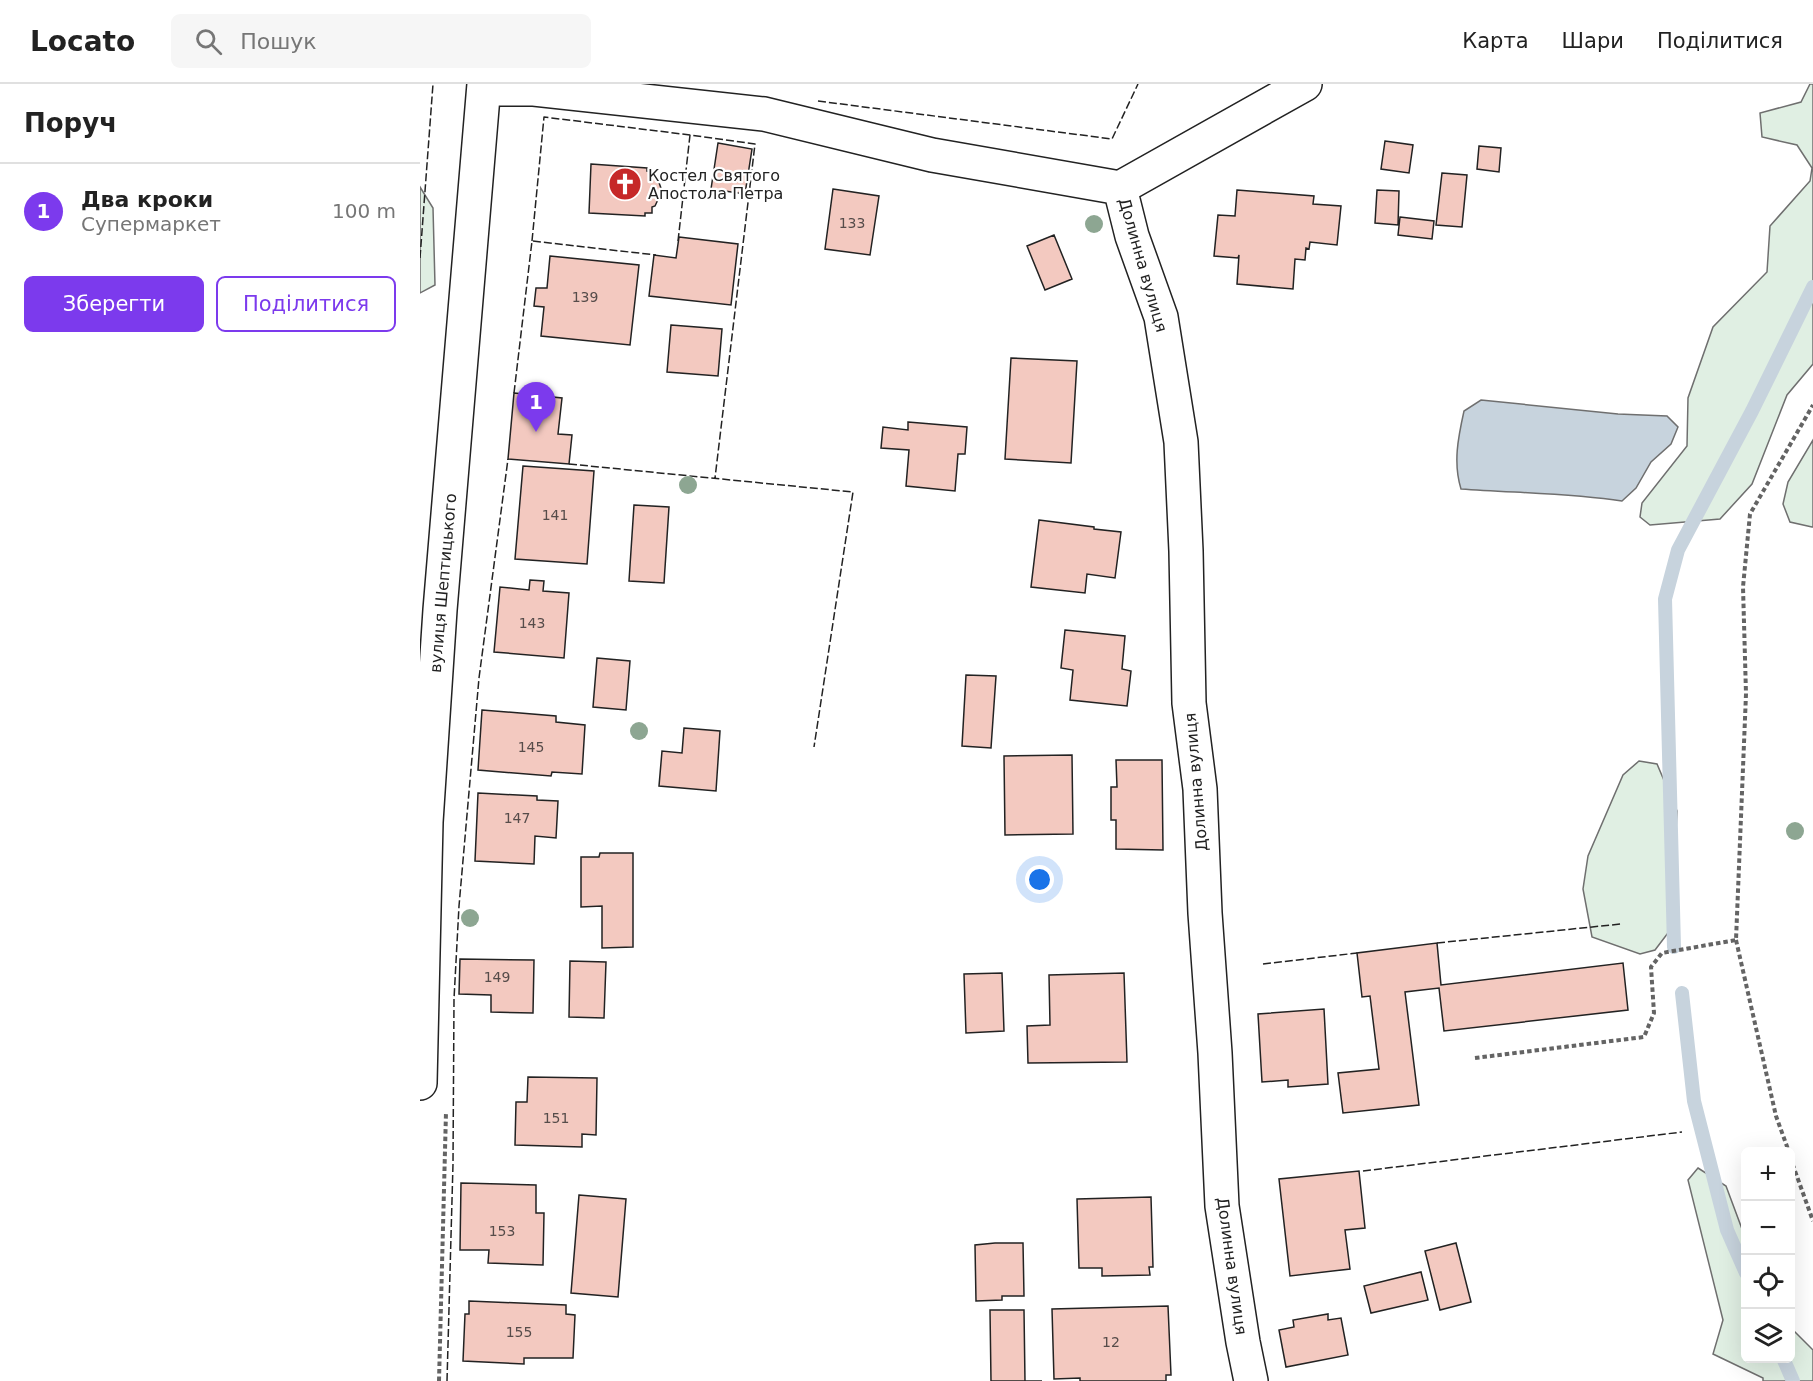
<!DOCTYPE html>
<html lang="uk">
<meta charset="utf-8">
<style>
:root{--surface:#fff;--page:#f6f6f6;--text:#222;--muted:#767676;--line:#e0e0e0;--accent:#7c3aed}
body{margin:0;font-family:"DejaVu Sans",sans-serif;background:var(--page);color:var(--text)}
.controls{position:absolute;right:18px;bottom:18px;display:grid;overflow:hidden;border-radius:9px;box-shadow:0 6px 24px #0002}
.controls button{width:54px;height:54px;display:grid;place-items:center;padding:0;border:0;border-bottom:2px solid var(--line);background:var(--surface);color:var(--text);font:30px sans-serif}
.you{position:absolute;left:620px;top:796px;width:21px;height:21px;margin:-15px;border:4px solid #fff;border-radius:50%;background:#1a73e8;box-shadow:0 0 0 9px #1a73e833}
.badge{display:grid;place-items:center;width:39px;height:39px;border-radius:50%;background:var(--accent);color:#fff;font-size:20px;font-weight:700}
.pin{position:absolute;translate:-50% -50px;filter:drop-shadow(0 2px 3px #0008)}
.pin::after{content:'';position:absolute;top:32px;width:21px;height:18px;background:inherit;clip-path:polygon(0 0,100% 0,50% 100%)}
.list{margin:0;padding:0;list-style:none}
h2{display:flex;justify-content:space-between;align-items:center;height:78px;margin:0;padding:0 24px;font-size:26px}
h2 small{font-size:20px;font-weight:400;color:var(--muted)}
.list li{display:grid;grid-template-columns:39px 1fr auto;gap:18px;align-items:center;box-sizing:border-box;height:96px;padding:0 24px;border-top:2px solid var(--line)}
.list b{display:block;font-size:22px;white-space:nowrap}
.list p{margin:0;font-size:20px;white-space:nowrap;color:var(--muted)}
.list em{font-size:20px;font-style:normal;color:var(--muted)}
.actions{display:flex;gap:12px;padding:18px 24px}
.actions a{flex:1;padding:14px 0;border:2px solid var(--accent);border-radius:9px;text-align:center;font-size:21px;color:var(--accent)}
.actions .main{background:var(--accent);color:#fff}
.icon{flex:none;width:33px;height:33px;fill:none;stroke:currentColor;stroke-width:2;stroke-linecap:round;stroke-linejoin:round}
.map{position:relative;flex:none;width:1393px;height:1297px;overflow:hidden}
header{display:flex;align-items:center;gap:36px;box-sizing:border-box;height:84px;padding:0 30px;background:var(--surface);border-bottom:2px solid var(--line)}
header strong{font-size:28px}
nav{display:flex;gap:33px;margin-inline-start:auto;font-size:21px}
.search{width:420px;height:54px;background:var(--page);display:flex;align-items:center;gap:15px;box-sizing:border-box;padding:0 21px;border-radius:9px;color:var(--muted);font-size:22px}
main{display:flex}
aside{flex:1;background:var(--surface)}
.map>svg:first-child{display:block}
</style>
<header>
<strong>Locato</strong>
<div class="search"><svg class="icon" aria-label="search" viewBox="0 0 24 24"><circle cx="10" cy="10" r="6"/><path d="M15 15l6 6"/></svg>Пошук</div>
<nav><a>Карта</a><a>Шари</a><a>Поділитися</a></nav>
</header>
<main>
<aside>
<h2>Поруч<small></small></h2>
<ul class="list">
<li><span class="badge">1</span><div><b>Два кроки</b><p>Супермаркет</p></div><em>100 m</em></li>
</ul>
<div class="actions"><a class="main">Зберегти</a><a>Поділитися</a></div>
</aside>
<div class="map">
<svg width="1393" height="1297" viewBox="0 0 1393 1297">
<rect width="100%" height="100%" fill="#fff"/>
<path fill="#e0efe3" stroke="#6f6f6f" stroke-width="1.5" d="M1390,0h3v280l-26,31 -35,89 -32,35 -70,6 -10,-8 2,-14 45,-57 1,-48 25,-71 54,-55 3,-46 40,-45 2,-13 -15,-23 -35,-8 -2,-24 41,-11z
M0,103l13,21 2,77 -15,8z
M1393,356v87h-1l-22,-5 -7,-18 5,-22z
M1219,677l18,3 20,47 -6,118 -16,21 -15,4 -48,-17 -9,-48 5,-33 35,-81z
M1278,1084l28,18 19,51 1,121h44l1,-30 22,22v31h-50v-3l-50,-24 10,-34 -35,-140z"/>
<path fill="#c7d3dd" stroke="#6f6f6f" stroke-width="1.5" d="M1061,316l137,14 49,2 11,11 -7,17 -20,18 -15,26 -14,13c-53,-8 -107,-8 -161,-12 -8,-26 -3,-51 3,-78z"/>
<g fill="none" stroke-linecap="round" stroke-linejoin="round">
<path stroke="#c7d3dd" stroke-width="14" d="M1254,863l-9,-348 13,-49 74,-139 61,-124
M1262,909l12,108 33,129 19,43
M1363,1274l10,23"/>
</g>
<path fill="#f3c9c0" stroke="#222" stroke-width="1.5" d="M965,57l28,4 -4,28 -28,-4z
M298,59l34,6 -7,45 -34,-5z
M1059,62l22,2 -2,24 -22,-3z
M171,80l56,4v3l7,1v4l3,1 5,14 -7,15 -3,1v6h-7v3l-56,-3z
M1022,89l25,2 -5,52 -26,-2z
M413,105l46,7 -9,59 -45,-6z
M817,106l77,6 -1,8 28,2 -4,39 -27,-3 -1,7 -3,-1 -1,12 -10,-1 -2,30 -56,-5 2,-29 -1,3 -24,-2 4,-41 17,1z
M957,106l22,1 -1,34 -23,-2z
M980,133l34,4 -2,18 -34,-4z
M634,151l18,44 -27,11 -18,-44z
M259,153l59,7 -7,61 -82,-9 5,-41 22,3z
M130,172l89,9 -9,80 -89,-9 3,-29 -10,-1 2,-18h11z
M251,241l51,4 -4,47 -51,-4z
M591,274l66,3 -6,102 -66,-4z
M94,309l48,5 -4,36 14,1 -3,29 -61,-5z
M488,338l59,5 -2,27h-7l-3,37 -49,-5 3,-36 -28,-2 2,-21 25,3z
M103,382l71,5 -7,93 -72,-5z
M214,421l35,2 -5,76 -35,-2z
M619,436l55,7v2l27,3 -6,46 -28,-4 -2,19 -54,-6z
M110,496l14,1 -1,10 26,2 -5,65 -70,-6 6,-65 29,3z
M645,546l60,6 -3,33 9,2 -4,35 -57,-6 3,-30 -12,-2z
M177,574l33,3 -4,49 -33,-3z
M546,591l30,1 -5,72 -29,-2z
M62,626l74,6v6l29,3 -3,49 -30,-2 -1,4 -73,-6z
M264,644l36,3 -4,60 -57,-5 3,-35 20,2z
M652,671l1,79 -68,1 -1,-79z
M696,676h46l1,90 -47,-1v-29h-5v-33h6z
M58,709l59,3v4l21,1 -2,37 -21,-2 -1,28 -59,-3z
M180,769h33v94l-31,1v-42l-21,1v-50h18z
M1017,859l4,42 182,-22 5,47 -184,21 -5,-43 -34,4 14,113 -76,8 -5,-40 41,-4 -9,-73 -8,1 -5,-44z
M40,875l74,1 -1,53 -42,-1v-17l-32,-1z
M150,877l36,1 -2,56 -35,-1z
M582,889l2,58 -38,2 -2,-59z
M704,889l3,89 -99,1 -1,-37 23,-1 -1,-50z
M904,925l4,75 -40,3v-7l-26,2 -4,-68z
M108,993l69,1 -1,57 -14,-1v13l-67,-2 1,-43h11z
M939,1087l6,57 -20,2 5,39 -60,7 -11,-97z
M41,1099l75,2v28h8l-1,52 -55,-2 1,-13h-29z
M159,1111l47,4 -8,98 -47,-4z
M731,1113l2,70h-4l1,8 -48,1v-8h-23l-2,-69z
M575,1159h28l1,53h-22v4l-26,1 -1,-56z
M1036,1159l15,59 -31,8 -15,-59z
M1001,1188l7,28 -57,13 -7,-27z
M49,1217l97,4v9l9,1 -2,43h-49v6l-61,-3 2,-47h4z
M748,1222l3,69h-5v6h-86v-3l-26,1 -2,-70z
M570,1226h34l1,71h17h-51z
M908,1230v6l13,-2 7,37 -62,12 -7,-37 15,-3 -1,-7z"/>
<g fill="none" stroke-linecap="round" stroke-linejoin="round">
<defs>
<path id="street" d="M64,5h50l230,25 168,41 188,33 185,-104
M700,104l12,48 29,81 20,125 5,109 3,152 11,86 5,124 10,140 7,153 21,136 8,39
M0,999l6,-261 14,-212 44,-526"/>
</defs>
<use href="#street" stroke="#222" stroke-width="36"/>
<path stroke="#646464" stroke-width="4" stroke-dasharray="4.5 3" stroke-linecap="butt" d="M1316,856l40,176 13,36
M1055,974l169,-21 10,-24 -3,-46 11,-14 74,-13 10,-246 -3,-107 7,-73 63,-109
M1370,1073l23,64
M19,1297l7,-269"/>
<use href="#street" stroke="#fff" stroke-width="33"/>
<path stroke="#222" stroke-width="1.5" stroke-dasharray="8 3" stroke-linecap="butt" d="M398,17l294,38 26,-55
M112,157l12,-124 146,18
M258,157l12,-106 65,9 -40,334
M0,174l13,-174
M94,309l18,-152 124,14
M149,380l284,28 -39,255
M1017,859l184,-19
M843,880l94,-11
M943,1087l319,-39
M27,1297l6,-217 1,-165 5,-93 20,-228 29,-219"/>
</g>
<g fill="#8da692">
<circle cx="674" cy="140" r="9"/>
<circle cx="268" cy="401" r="9"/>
<circle cx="219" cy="647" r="9"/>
<circle cx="1375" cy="747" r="9"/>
<circle cx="50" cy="834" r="9"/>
</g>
<defs>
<symbol id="church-disc" viewBox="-11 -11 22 22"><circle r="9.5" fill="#c62828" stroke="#fff"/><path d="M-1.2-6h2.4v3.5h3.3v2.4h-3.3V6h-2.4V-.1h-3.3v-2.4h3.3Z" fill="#fff"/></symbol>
</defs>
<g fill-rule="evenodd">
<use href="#church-disc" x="186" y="81" width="38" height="38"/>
</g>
<g text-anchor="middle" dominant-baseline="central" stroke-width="4.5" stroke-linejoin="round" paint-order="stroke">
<g font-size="14" fill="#564c4a">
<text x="432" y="139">133</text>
<text x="165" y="213">139</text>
<text x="135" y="431">141</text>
<text x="112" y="539">143</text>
<text x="111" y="663">145</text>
<text x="97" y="734">147</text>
<text x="77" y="893">149</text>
<text x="136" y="1034">151</text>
<text x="82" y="1147">153</text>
<text x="99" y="1248">155</text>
<text x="691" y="1258">12</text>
</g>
<g font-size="16" fill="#222" stroke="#fff" text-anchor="start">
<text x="228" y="91">Костел Святого<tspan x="228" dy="18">Апостола Петра</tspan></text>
</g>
<g font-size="16" fill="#222" stroke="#fff">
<text transform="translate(723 181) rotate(74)">Долинна вулиця</text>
<text transform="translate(23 499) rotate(-85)">вулиця Шептицького</text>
<text transform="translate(776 698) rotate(-95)">Долинна вулиця</text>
<text transform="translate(812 1182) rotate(82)">Долинна вулиця</text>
</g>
</g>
</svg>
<div class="controls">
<button>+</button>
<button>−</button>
<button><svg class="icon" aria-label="locate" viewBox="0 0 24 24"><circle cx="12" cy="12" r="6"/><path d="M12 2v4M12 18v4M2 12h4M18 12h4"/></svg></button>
<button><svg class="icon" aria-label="layers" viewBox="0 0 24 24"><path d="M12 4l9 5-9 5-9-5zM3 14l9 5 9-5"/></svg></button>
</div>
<div class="you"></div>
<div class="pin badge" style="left:116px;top:348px">1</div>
</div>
</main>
